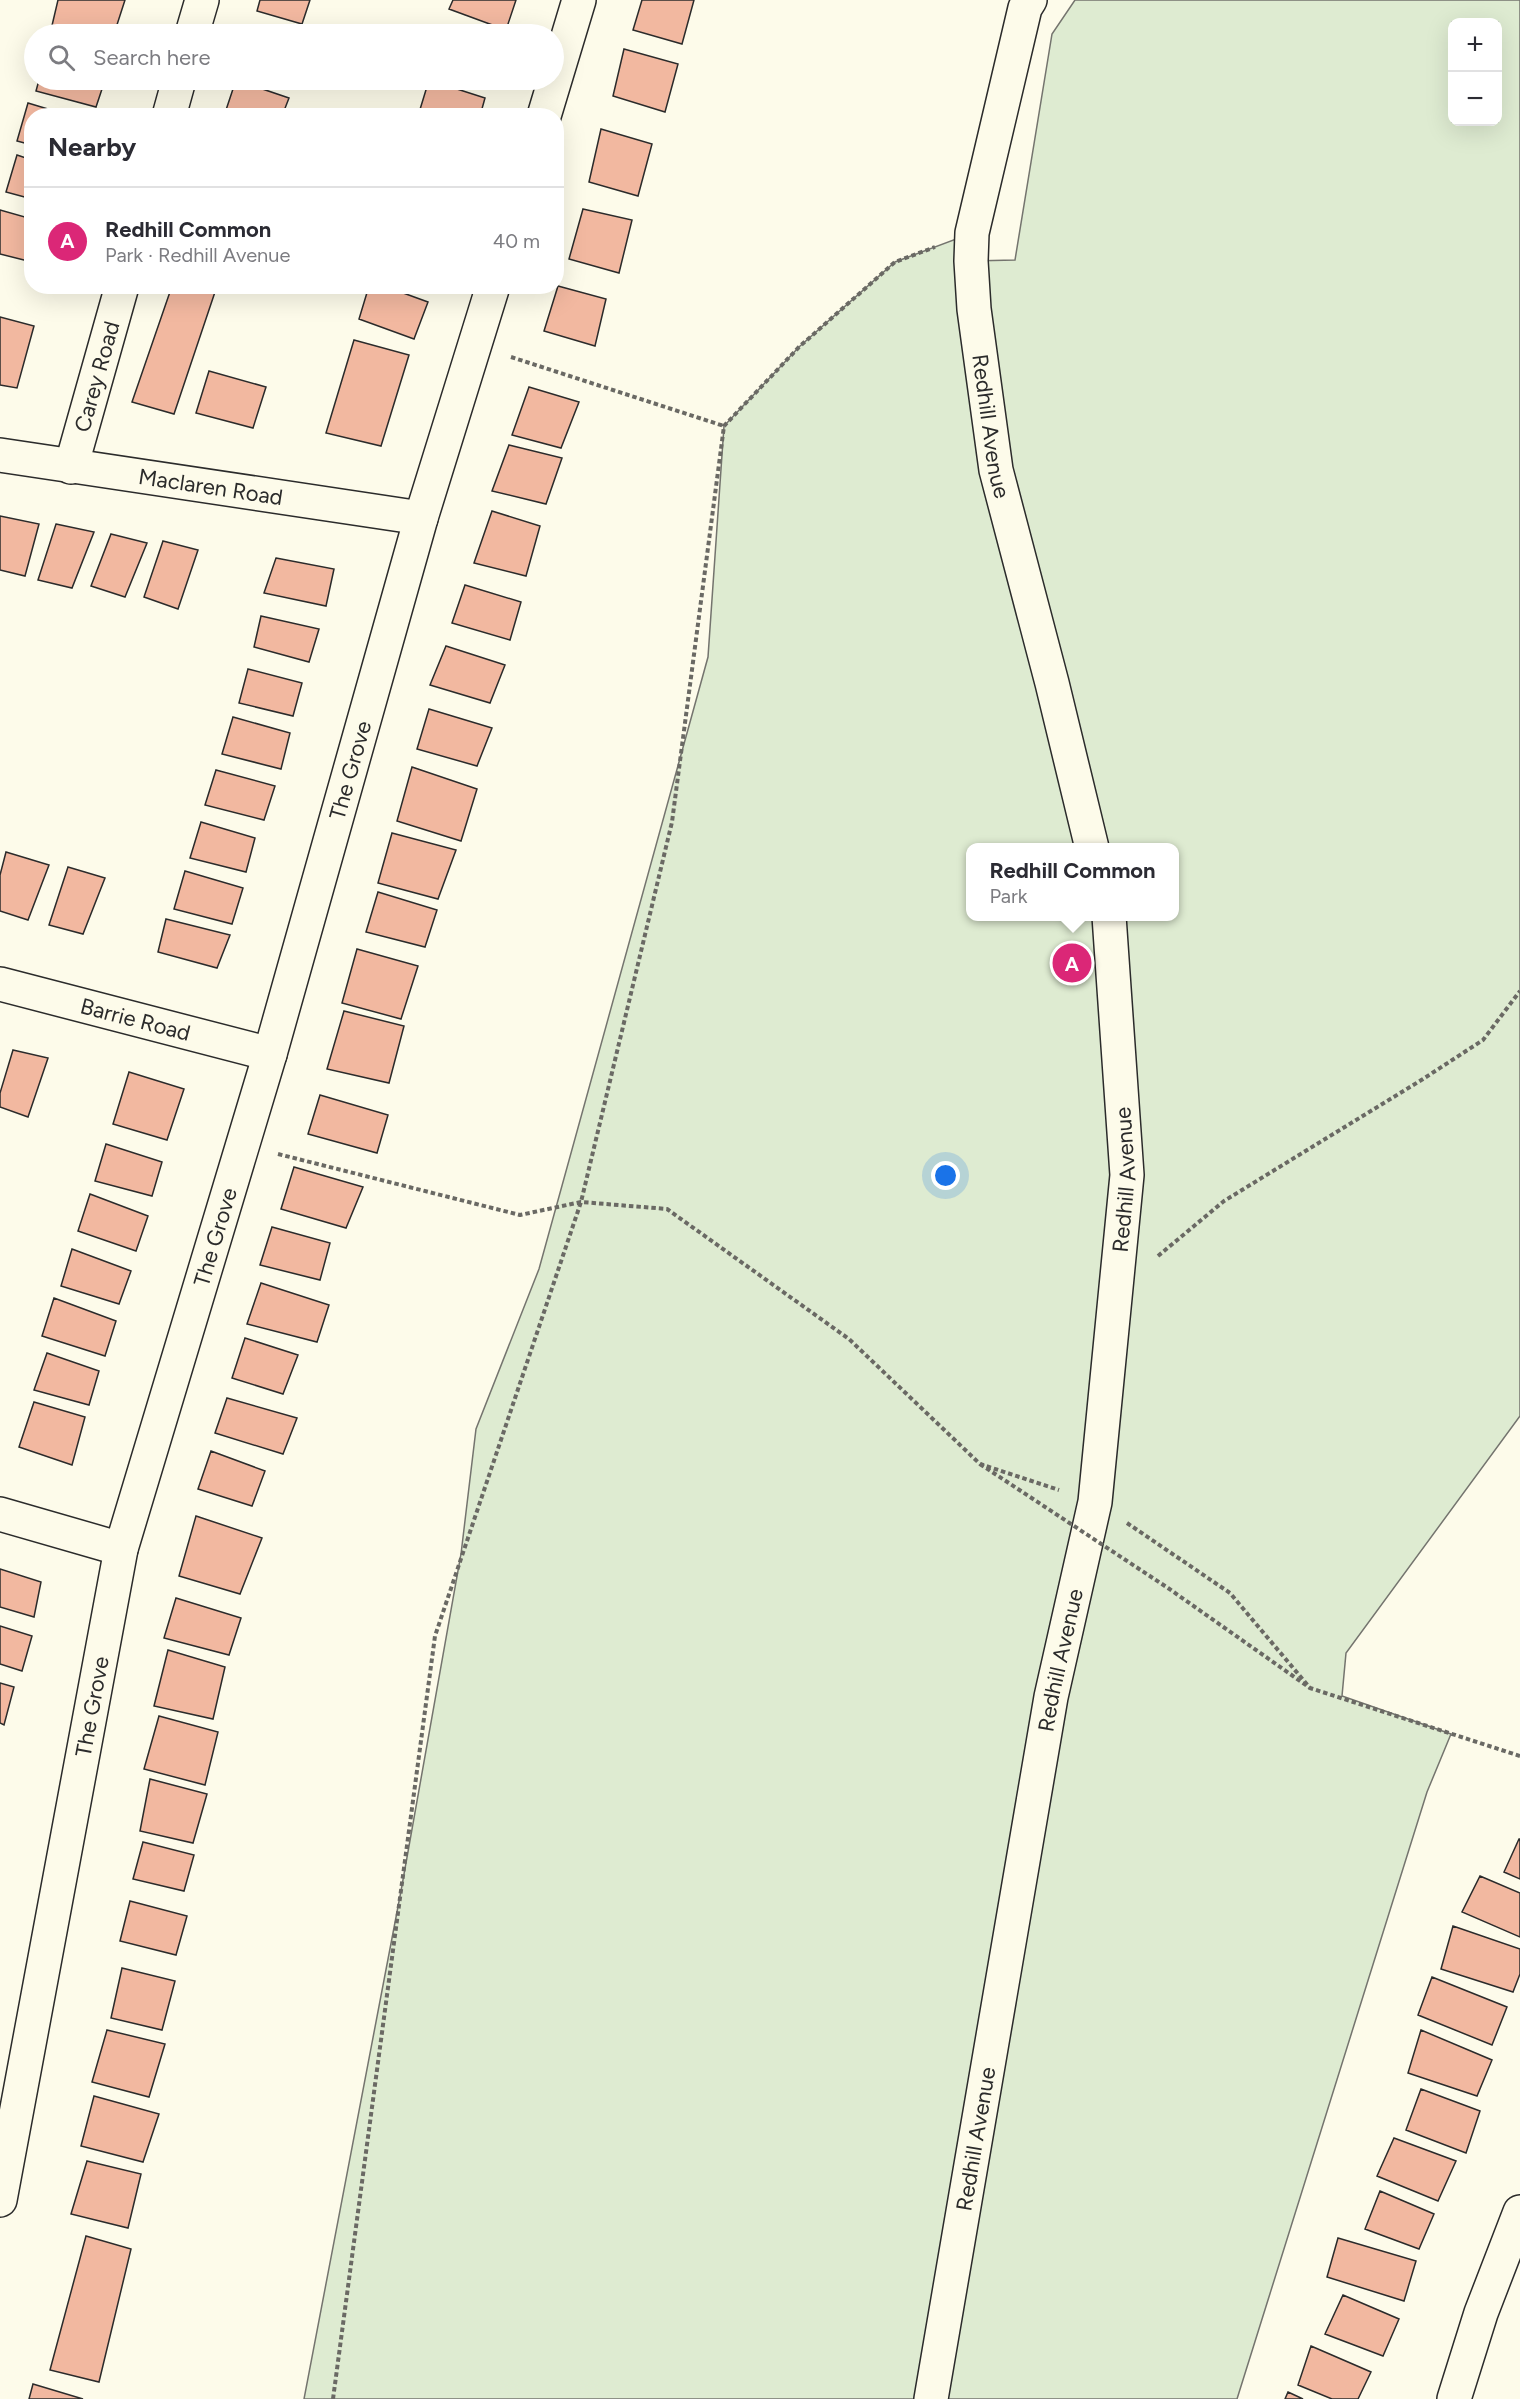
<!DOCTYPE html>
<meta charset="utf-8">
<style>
:root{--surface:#fff;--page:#f2f2f3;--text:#2b2b33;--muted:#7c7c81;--line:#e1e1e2;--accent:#db2777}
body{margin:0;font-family:Figtree,sans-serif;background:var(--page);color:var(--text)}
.controls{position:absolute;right:18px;top:18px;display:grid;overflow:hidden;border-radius:12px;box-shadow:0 6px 24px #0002}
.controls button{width:54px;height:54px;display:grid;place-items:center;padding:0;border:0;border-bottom:2px solid var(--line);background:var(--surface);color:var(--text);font:30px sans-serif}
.you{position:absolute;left:946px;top:1176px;width:21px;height:21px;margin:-15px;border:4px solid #fff;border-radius:50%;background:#1a73e8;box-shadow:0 0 0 9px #1a73e833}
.badge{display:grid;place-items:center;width:39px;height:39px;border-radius:50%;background:var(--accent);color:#fff;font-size:20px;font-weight:700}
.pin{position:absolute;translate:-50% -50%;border:3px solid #fff;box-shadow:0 2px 6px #0006}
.popup{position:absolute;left:966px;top:843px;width:213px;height:78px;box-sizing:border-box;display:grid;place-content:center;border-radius:12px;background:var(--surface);filter:drop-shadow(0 2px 4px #0005);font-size:20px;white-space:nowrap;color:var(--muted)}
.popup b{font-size:22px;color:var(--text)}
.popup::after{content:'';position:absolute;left:50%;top:100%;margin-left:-12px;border:12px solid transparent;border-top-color:var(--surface)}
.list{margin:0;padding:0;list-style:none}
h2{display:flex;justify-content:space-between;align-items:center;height:78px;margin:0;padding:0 24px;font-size:26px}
h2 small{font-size:20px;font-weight:400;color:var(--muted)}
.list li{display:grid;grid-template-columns:39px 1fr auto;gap:18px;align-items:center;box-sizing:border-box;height:108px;padding:0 24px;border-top:2px solid var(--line)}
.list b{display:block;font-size:22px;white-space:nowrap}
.list p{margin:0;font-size:20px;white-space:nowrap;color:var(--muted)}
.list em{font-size:20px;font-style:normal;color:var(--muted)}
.icon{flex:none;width:33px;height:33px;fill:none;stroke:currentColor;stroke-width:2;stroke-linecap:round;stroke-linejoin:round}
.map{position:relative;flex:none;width:1520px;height:2399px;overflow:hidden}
.search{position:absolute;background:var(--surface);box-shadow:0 6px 24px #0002;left:24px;top:24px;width:540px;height:66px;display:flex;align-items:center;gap:15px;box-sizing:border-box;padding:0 21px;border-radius:33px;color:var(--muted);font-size:22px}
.panel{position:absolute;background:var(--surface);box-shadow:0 6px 24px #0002;left:24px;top:108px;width:540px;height:186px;border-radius:24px}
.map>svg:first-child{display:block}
</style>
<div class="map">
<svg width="1520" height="2399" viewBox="0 0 1520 2399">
<rect width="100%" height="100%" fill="#fdfbea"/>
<path fill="#deebd1" stroke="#74746e" stroke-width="1.5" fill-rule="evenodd" d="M1075,0h445v1416l-174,237 -4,43 109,38 -24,58 -190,607h-933l97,-508 60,-337 15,-125 63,-160 169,-612 16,-231 75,-79 96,-85 77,-29 -1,28 44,-1 37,-226zM1452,22h46v100h-46zM970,848h204v68h-204z"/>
<path fill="#f2b8a0" stroke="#2b2b2b" stroke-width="1.5" d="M58,0h67l-11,34h-64z
M260,0h50l-8,24 -45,-13z
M453,0h63l-10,30 -57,-21z
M642,0h52l-12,44 -49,-14z
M247,26l25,8h-27z
M446,27l22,7h-24z
M624,49l54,15 -13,48 -52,-16z
M39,80h66l-9,27 -60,-16z
M236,80l53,18 -7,18h-58z
M429,80l56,18 -5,18h-62z
M28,103l43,13h-39v29l-15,-4z
M601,129l51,15 -14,52 -49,-14z
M17,155l15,5v39l-26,-7z
M583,209l49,11 -13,53 -50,-14z
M0,210l32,9v43l-32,-8z
M172,286h45l-43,128 -42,-12z
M369,286h15l44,16 -14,37 -55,-20z
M558,286l48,13 -11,47 -51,-15z
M0,317l34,9 -17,62 -17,-3z
M354,340l55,15 -28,91 -55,-13z
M209,371l57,16 -13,41 -57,-15z
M529,387l50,15 -18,46 -49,-13z
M509,445l53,13 -16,46 -54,-13z
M492,511l48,15 -14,50 -52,-13z
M0,516l39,8 -14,52 -25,-6z
M56,524l38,8 -22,56 -34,-8z
M111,534l36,9 -22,54 -34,-11z
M163,541l35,9 -20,59 -34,-12z
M276,558l58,11 -8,37 -62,-13z
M465,585l56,17 -11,38 -58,-17z
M261,616l58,13 -10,33 -55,-15z
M446,646l59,19 -15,38 -60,-18z
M248,669l54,14 -9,33 -54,-13z
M429,709l63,19 -15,38 -60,-17z
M233,717l57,16 -9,36 -59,-15z
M412,767l65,22 -16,52 -64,-20z
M216,770l59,16 -11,34 -59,-15z
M201,822l54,16 -9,34 -56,-14z
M392,833l64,17 -18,49 -60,-16z
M6,852l43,13 -21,55 -28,-9v-36z
M68,867l37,11 -22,56 -34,-9z
M185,871l58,17 -11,36 -58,-15z
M378,892l59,18 -12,37 -59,-15z
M166,919l64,16 -13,33 -59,-16z
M357,949l61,17 -17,53 -59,-16z
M344,1011l60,15 -15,57 -62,-14z
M13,1050l35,8 -20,59 -28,-10v-14z
M129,1072l55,17 -17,51 -54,-16z
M320,1095l68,20 -11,38 -69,-19z
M106,1144l56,18 -10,34 -57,-15z
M294,1167l69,20 -17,41 -65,-19z
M90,1194l58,22 -12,35 -58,-20z
M272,1227l58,16 -10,37 -60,-15z
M72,1249l59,22 -12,33 -58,-18z
M261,1283l68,22 -12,37 -70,-18z
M54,1298l62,23 -11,35 -63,-20z
M245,1338l53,17 -15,39 -51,-16z
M47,1353l52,18 -10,34 -55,-15z
M227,1398l70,20 -14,36 -68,-21z
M34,1402l51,15 -13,48 -53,-18z
M211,1451l54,20 -13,35 -54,-17z
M196,1516l66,22 -22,56 -61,-18z
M0,1569l41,13 -7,35 -34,-10z
M176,1598l65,20 -12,37 -65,-17z
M0,1626l32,10 -10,35 -22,-7z
M168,1650l57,17 -12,52 -59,-13z
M0,1683l14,4 -10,38 -4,-2z
M159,1716l59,16 -13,53 -61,-16z
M150,1779l57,15 -14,49 -53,-12z
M1519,1839h1v40l-16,-7z
M143,1842l51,13 -10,36 -51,-12z
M1480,1876l40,17v44l-58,-25z
M130,1901l57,15 -11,39 -56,-14z
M1453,1926l67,23v25l-7,18 -72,-23z
M122,1968l53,13 -13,49 -51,-12z
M1432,1977l75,30 -15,38 -74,-30z
M107,2030l58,14 -16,53 -57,-15z
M1421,2030l71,30 -15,36 -69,-23z
M1421,2089l59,22 -14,42 -60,-23z
M94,2096l65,18 -16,48 -62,-16z
M1394,2138l62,23 -18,40 -61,-25z
M87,2161l54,13 -13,54 -57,-14z
M1380,2191l54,23 -15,35 -54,-20z
M86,2236l45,13 -32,133 -49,-12z
M1338,2238l78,23 -12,40 -77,-24z
M1343,2295l56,24 -16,37 -58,-22z
M1311,2346l60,26 -13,27h-26l-34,-14z
M33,2384l50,15h-54z
M1288,2392l15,7h-18z"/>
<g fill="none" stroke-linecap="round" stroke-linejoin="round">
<defs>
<g id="minor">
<path d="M192,34l10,-34"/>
<path d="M169,116l10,-36"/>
<path d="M544,116l35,-116"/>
<path id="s1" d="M0,455l421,63"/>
<path id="s2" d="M71,467l51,-181"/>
<path id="s3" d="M0,984l270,70"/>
<path d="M0,1514l121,35"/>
<path id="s4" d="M0,2200l121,-651 149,-495 151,-536 72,-232"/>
<path d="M1454,2399l27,-86 39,-101"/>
</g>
<g id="major">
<path id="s5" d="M1030,0l-5,8 -53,225 -1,28 3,48 22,161 56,213 40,165"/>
<path id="s6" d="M931,2399l120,-702 44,-195 32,-327 -18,-259"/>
</g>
</defs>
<use href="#minor" stroke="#2b2b2b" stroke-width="36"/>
<use href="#major" stroke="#2b2b2b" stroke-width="36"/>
<path stroke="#6a6964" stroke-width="4" stroke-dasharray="4.5 3" stroke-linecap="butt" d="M511,357l213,69
M278,1154l242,61 61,-13 86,7 182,130 131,125 79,26
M1158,1256l66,-55 199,-122 60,-39 37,-49
M1127,1523l103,70 80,95 210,68
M333,2399l102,-763 146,-434 91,-380 52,-396 75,-79 96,-85 40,-15"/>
<use href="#minor" stroke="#fdfbea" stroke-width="33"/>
<use href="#major" stroke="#fdfbea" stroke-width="33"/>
<path stroke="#6a6964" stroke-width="4" stroke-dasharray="4.5 3" stroke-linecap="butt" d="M980,1464l188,124 142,100"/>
</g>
<g text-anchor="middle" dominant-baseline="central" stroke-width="4.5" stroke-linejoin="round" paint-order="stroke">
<g font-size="22" fill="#2b2b2b" stroke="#fdfbea">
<text stroke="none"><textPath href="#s2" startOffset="94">Carey Road</textPath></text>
<text stroke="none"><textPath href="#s5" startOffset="435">Redhill Avenue</textPath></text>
<text stroke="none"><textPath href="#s1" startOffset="213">Maclaren Road</textPath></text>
<text stroke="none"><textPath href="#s4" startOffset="1474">The Grove</textPath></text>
<text stroke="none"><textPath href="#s3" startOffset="140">Barrie Road</textPath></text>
<text stroke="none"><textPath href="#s6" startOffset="1236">Redhill Avenue</textPath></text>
<text stroke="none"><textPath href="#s4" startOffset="988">The Grove</textPath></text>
<text stroke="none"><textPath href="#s6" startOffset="750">Redhill Avenue</textPath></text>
<text stroke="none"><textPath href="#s4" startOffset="502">The Grove</textPath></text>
<text stroke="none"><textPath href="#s6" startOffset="264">Redhill Avenue</textPath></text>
</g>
</g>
</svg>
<div class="controls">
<button>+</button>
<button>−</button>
</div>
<div class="you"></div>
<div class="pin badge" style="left:1072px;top:963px">A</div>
<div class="popup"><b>Redhill Common</b>Park</div>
<div class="search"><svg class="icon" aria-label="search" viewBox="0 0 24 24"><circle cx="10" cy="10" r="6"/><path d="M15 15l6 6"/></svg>Search here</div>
<section class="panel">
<h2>Nearby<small></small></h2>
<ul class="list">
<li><span class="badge">A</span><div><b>Redhill Common</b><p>Park · Redhill Avenue</p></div><em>40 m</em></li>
</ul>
</section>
</div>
